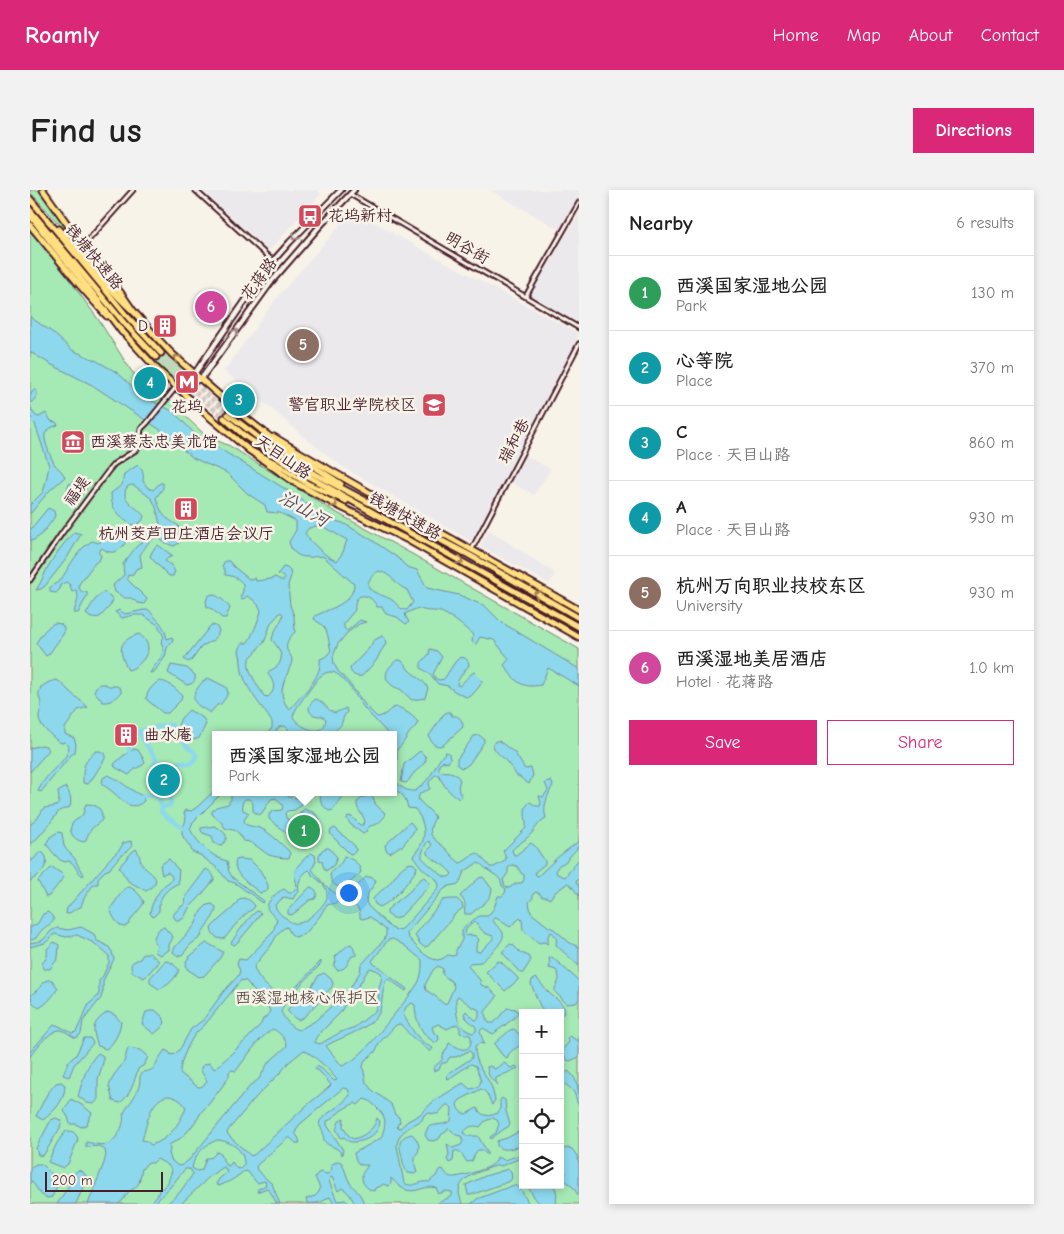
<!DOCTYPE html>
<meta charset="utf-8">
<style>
:root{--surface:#fff;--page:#f2f2f2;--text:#222;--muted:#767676;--line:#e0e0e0;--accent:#db2777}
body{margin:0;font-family:"Comic Neue","LXGW WenKai TC",sans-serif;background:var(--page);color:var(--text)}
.controls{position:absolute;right:15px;bottom:15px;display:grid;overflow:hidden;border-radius:0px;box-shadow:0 2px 8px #0003}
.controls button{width:45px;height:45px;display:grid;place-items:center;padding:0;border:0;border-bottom:1px solid var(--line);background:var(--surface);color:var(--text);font:25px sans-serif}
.scale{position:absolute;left:15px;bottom:12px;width:118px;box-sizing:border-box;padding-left:5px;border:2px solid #4a1f2b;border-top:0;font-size:14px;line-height:18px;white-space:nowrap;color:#4a1f2b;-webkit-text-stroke:4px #f7f3e8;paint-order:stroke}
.you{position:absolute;left:318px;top:702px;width:18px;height:18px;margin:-12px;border:4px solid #fff;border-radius:50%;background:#1a73e8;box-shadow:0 0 0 8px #1a73e833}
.badge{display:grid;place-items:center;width:32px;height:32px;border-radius:50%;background:var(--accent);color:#fff;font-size:16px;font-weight:700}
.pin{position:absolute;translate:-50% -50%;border:2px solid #fff;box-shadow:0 1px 5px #0006}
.popup{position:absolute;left:182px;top:541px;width:185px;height:65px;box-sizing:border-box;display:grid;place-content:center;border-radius:0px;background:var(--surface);filter:drop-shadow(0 1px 4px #0005);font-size:16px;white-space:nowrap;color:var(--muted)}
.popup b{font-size:19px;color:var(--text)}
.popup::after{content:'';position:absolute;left:50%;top:100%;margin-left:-10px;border:10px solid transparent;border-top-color:var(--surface)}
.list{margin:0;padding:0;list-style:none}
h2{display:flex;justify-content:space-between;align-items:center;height:65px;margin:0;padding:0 20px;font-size:21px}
h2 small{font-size:16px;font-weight:400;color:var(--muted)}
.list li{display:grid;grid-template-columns:32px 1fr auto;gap:15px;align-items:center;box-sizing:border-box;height:75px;padding:0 20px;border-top:1px solid var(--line)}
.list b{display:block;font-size:19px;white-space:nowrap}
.list p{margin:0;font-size:16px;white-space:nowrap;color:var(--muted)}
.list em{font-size:16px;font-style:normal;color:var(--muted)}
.actions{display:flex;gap:10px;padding:15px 20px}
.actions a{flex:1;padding:11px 0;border:1px solid var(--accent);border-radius:0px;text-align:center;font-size:18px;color:var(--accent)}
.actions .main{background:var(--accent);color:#fff}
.icon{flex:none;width:28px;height:28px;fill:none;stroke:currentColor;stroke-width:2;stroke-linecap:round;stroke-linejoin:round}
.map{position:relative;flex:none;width:549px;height:1014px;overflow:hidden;border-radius:0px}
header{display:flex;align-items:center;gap:30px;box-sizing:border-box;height:70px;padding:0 25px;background:var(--accent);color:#fff}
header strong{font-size:24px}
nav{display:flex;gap:28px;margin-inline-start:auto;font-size:18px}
.intro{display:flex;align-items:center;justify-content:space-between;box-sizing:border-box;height:120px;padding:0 30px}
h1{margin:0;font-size:35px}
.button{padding:12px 22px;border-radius:0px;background:var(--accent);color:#fff;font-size:18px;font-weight:700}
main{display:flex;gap:30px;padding:0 30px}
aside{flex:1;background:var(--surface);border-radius:0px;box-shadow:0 2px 8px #0003}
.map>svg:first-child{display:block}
</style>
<header>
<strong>Roamly</strong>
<nav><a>Home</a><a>Map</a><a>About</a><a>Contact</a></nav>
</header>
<div class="intro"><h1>Find us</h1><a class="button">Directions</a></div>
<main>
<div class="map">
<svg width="549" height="1014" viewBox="0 0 549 1014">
<rect width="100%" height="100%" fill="#f7f3e8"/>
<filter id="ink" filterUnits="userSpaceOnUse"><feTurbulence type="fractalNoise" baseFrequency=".02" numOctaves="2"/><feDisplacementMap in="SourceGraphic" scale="10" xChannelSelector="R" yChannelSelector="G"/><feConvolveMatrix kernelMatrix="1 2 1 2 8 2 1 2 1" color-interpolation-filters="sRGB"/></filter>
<g filter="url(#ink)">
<path fill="#ece9ed" d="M171,0h26l2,1 1,-1h87l4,4 -52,57z
M460,0h89v6l-19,34z
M323,20l68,39 157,84 -1,7 -105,202 -129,-75 -37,-28 -35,-31 -47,-37 51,-71z
M549,23v110l-49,-28z
M494,265l27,14 -17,26 -24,-13z
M459,340l66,43 -5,11 -70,-38z"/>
<path fill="#a5e9b4" stroke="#788470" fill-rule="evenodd" d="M0,0h10l31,44 -2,1 -39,-43z
M0,37l9,11 59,81 34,53 43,31 7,10 24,23 24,10 100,63 82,45 167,95v555h-549zM185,545h178v57h-178zM493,823h37v172h-37z
M135,160l18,18 -11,10 -18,-17z"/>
<path fill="#8dd8ed" stroke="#728e9f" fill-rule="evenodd" d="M0,127l22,15 20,18 25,11 21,12 23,22 33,17 20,21 106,65 22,19 21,6 26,15 29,20 9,9 10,3 10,18 32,7 26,11 16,16 78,47v17l-31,-18 -7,17c-20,4 -26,-4 -37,-20l5,-6 -15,-19 -14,-3 -4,7 -4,-2 1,-7c-9,-8 -19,-17 -30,-22 -8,-4 -16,0 -25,-5l-7,3 -6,3 1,3 3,5 -3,2 -9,-7 -11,-3 -4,-7h-5c-6,-14 -24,-17 -22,3l-11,13v5l3,3 13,-11 6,2 -7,2 -12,9 -9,11 -5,12 1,8 4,7 11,12 17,23 11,11c13,-1 14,-17 28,-6 5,3 9,6 13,11 -2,6 -7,8 -10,13 -4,6 -5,10 -11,14v11l-4,2v-27h-4c-8,-9 -16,-17 -24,-26 -7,-9 -21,-35 -33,-37 -10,-1 -16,9 -21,16 -5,7 -17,21 -18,29 6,10 31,23 33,2l-4,-3c-2,0 -6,0 -8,-1 -9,-4 -4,-13 2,-16 10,4 10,11 19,14l11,-5 1,4 -3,4 -3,9 -10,10h-40l-3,-6 -3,-3 -6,1 -6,8h-7l6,-7v-6c-10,-16 -23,-29 -29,-47 -3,-8 -1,-16 -4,-24l3,-8h5c6,-8 11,-22 14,-32 -2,-7 -7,-11 -14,-15l-5,4 -2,-2 3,-7v-7c-5,-6 -9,-8 -18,-9v-5l-3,-4 3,-5h4l5,6 15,12 6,-1 1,3 15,-2 4,-2 8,4 2,-3 -7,-4 5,-7 4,1 3,3 1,5 -3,9 2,20 4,11 1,16c-5,5 -10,10 -8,18 2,4 5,6 5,11 0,3 -3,7 -4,11 -6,14 -10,23 1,37l3,-2c11,-14 30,-29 28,-48l5,-2 6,-6c-2,-6 -3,-21 -7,-24 -3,-4 -7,-5 -10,-8l1,-3c15,-8 38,-12 39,-32l-30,-27c-7,-2 -11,1 -17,0 -10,0 -16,-6 -18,-15l7,-12v-9l-16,-8 -13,-1 -2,-7 -17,-11 -21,-21 -34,-15 -31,-27 -70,-46 -40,-20 -22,-13zM290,335l27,15 -4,12 -6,9c-9,-2 -28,-20 -32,-28l4,-5zM349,381c13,3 16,14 28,19l6,12 -6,8c-8,0 -9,-6 -15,-10 -8,-6 -30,-7 -22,-21 3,-4 5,-6 9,-8zM251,422l2,2c-1,9 -10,16 -11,26 10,11 15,24 -3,31l-1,3c6,8 9,15 0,23l-4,-1c-5,-9 -20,-28 -14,-38 2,-2 4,-4 6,-6 3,-4 3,-6 8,-9l7,-20z
M4,199l3,3v4l-7,8 2,7 4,5 3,1 7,-4 5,8 5,1 2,3c-5,2 -11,4 -13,9 -2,6 7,26 10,31 4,4 7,6 10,12l-16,14 -19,23v-9l13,-13 3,-11 3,-15 -14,-42 -5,-8v-20z
M108,275c5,5 6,9 5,16l5,7 5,2 7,-7h3v5l-7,10c7,19 7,18 23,28l-1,4 1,13 -5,3c-4,-1 -8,-3 -12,-5 -1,-1 -2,-3 -3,-3 -8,-3 -15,12 -19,17l2,12 -6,2 -3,5 -5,1 -1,4 20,20 -3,5 -6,-1 -7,-5h-6l-10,-6 -2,-7 11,-10 -1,-11 14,-18 19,-16 4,-6 -4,-17 -4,-8 -17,-13 -4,-1 -4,2c-8,14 10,19 17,29 -1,6 -6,9 -12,9 -14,-9 -21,-15 -21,-32l11,-8 2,-11z
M52,289h4l2,6c-5,8 -5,12 -16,14l-6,-4 3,-11z
M18,318l6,3 1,5c-6,9 -14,22 -24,25l-1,-11z
M88,338c1,1 6,4 7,5 6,8 -7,21 -15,19 -3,0 -5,-2 -8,-4l-4,4 3,3 -1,4 -5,4 -16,21v4l3,4h5v4l-9,17h-4c1,-8 7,-15 2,-23l-4,2 -2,-7 -4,-3 -6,3v4l-4,4 -6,-1v-5c4,-3 10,-5 12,-9 9,-14 16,-29 30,-37l6,2 7,-4 6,-9z
M44,342l7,2 -14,24 -22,28 -4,3 -5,1c6,-8 8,-17 13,-25 7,-12 16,-23 25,-33z
M128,355l15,11 -5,2 -3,3 6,4 4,6 -2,5h-4l-15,-15 -4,-5 3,-6z
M74,402l6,4 3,4 -3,6 -10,11 -9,1 -5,-4c5,-8 10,-18 18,-22z
M182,404c7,2 14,8 18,14l-4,10h-4l-10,-9 -5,-2 -1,-6 2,-5z
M89,420l6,4 19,-4h5c9,12 15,13 18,29l5,-2 1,3 -6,8 -2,9 -11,15 -4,1c6,-11 18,-19 11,-31l3,-5 -6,-12 -15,-10h-9l-12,3 -7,-6z
M25,433l6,1 3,4v5l-15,21 -3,2 -10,-13c5,-8 11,-17 19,-20z
M181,435l5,1 3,4 -1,4 -4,6 -12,6 -10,14 -4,2 -4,-3z
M109,444c4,3 8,7 9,13 1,9 -12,22 -20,23 -9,-18 -12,-29 11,-36z
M352,446l3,2 1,6 -5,7 -5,10 -14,15c-6,1 -11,-1 -12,-8l21,-22 2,-5z
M400,459l7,2 5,6 -9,17 2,4 4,2 5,-1 11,-17 5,-5 5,1 3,3 1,4 -11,15 -1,5 2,1c6,-4 9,-11 15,-14l7,7 1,2 -3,6 -8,9 -5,1 -12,-6 -6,-5 -10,-2 -8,-10 -9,-6v-5l8,-9z
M367,470h4c3,3 5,6 8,10 6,6 15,10 19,18l-3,10 -13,2c-4,-3 -8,-8 -12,-11 -2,-1 -5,-1 -7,-3 -13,-9 -5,-19 4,-26z
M141,475l16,3 8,7c1,6 -2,9 -8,10l-19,-12z
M178,488l18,9 2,5 -2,5 -5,7 -4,1 -7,8c-10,-7 -22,-10 -13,-24 3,-5 6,-8 11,-11z
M27,490c5,3 8,7 12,11 6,6 13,10 19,16l-10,3 -13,18v6l9,4 2,6 -1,8 -5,4 -29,36 -3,-1c2,-4 5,-9 8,-13 8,-11 22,-18 23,-32l-4,-4 -4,1c-6,-4 -22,-17 -22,-24 -1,-5 3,-10 2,-16 -2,-9 -4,-6 0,-16l8,-5z
M129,491c9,0 17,8 23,14l-1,5 -13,13h-5l-17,-14c1,-8 7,-14 13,-18z
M70,494h5l4,2h8l4,3v4c-4,5 -12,10 -18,9l-9,-11 2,-4z
M159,520l14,8 3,6 -7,14 -5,2 -3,-2 -13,-13 3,-7z
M417,522h3l2,4c7,-1 11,4 11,11l-20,18c-8,3 -12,-2 -14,-9l14,-21z
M449,545l5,4v3l-15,22 -4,3 -4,1 -4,-3v-6l17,-23z
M465,551h4l16,12 10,16 6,-1 2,7 -4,9c-5,-3 -8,-7 -13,-9 -3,-5 -6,-9 -10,-14 -5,-6 -11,-8 -13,-16z
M12,555l4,1 3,4 -19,22v-24z
M104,559l4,1 5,8 2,5 -2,2 -8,4 -6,6 -14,-8 -1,-3 9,-8z
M66,561h4l5,3v5c-6,8 -10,17 -17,25l-5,-1c0,-16 0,-21 13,-32z
M390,561l6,6v3c-3,6 -7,8 -12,13 -3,3 -4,7 -8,10l-5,-1 3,-18z
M416,562l3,1 1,6 -2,4 -5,-2 -4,4v5l2,2c8,-1 15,0 19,8 -2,6 -3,10 2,16l-3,3c-9,-6 -16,-13 -20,-24h-4l-6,7 1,7 -10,4 -2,6c5,7 13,11 17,18 -9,19 -4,19 10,31 5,5 9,11 15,15 7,-2 11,-9 18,-10l12,14h4l11,-6 1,-3 -3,-7 23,-23c1,-9 -5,-20 4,-26l6,4h4l1,-3 -2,-7 4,1 5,-7 -3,-7 3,-2h3l2,4c-5,10 -11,21 -7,33 -8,4 -11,13 -18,19 -5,5 -12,8 -16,13l2,5h2l15,-12 4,3 10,15v3l-10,8 1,3 2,1 20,-19 21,-16c0,7 -3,9 -8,14 -2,2 -4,6 -6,7 -5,3 -6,2 -9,8l1,4 8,3 14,-18v19l-2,2 -1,3 3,4v9c-4,-4 -6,-10 -11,-13l-14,10 -4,6 -4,-2h-4l-2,-3 -4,-2 -3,2v4l-4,4 2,11 18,14 5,2 16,14 9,4v19l-23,-21c1,-6 1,-9 -5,-13l-3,4v8l-4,-2 -5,1 -16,-13 -1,-10 -2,-2 -10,9 -14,-9 -3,1c2,8 7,7 10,14 3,8 -16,24 -22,29l-11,1 -2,3 12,14 1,5 8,3 8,8c-2,5 -9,11 -12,16l1,6 3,5h5l13,-15 9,1 2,4 -5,6 -20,15 -10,-6 -3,3 4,13 -5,-1 -4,3c-1,18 11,27 17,42 1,4 2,8 3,12l-3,5c-3,-6 -4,-13 -11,-16l-21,11 -3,4c1,6 3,8 9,10l11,-6c5,9 12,9 21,5l2,-4v-9l2,-2 3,2 1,11 4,13 -2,3 -4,2 -13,10 -1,-2 6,-4 3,-9 -2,-4 -4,-2 -8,3 -5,6c-7,-2 -11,-1 -16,5l2,4h12l9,16v3l-5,-5c-8,-1 -7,6 -10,11l-5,1c-4,-5 -6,-13 -13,-11l-1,10 -4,2 -2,-4 2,-5 -2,-10 6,4 8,-3 2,-4 -2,-5 -5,-1 -7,-7 -3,4 -4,2 -3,5 -6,2 -5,-1 -3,-5 3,-8c7,-3 18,-2 23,-6l1,-13 -3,-3h-3l-8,9 -11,-1 -3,2 -2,5c-10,6 -25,12 -25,26l7,37c9,6 16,-3 25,-1l7,-6 3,-6 4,-1c2,3 4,7 8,8 7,1 37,-8 42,-13 3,-2 3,-4 4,-7l7,3 19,-6v3l-22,9 -3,-1c-18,7 -50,13 -35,39h-27l16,-8v-4l-6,-1 -7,3 -3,-6c-11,-4 -21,7 -32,1 -5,-2 -9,-7 -13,-11v6l-2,2 -6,-2 -2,2 -6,2 -1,3c-6,-1 -13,-8 -12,-15 0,-4 4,-7 6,-11 -10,1 -12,-2 -14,-12l27,-15c6,-16 6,-21 -7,-33 -3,-3 -5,-5 -10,-6l-6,6 -3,-2c-6,3 -13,6 -18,11 -4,3 -4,5 -10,7v4l16,25 -1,5c-1,-2 -2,-4 -5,-6 -4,-3 -10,-3 -13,-9 -1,-2 0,-5 -1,-8 -1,-4 -5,-6 -3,-11 2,-5 24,-17 30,-26l-2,-6 -5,-1 -44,37 -4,8 3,4 2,6h-4l-7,-6 -33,29 1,4 15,14 8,20h-3l-6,-11 -4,-5 -10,4 1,-3 8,-4 -1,-4 -8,2 -10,-12c-8,2 -1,-1 -8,4 -6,5 -13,8 -20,11l-3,-2 3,-5 8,-7 -3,-5c-6,3 -9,7 -15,10l-28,27h-14l13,-12 13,-18 -3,-5h-5l-14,17 -17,18h-4l8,-10 1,-4c12,-7 8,-8 13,-19l-4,-6 -11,-6 -4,4h-6l-5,6 -3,14 -4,5 -6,3 -6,9 -5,4h-30l16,-41 2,-8 -1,-5 -6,-4 -13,1v-5c6,1 15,4 21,2 9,-2 19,-21 16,-29 7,-15 18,-22 17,-39l3,-4c9,-1 11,-3 14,-10 2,-4 5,-8 8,-12l4,2 2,3 4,-1 5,-5 11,-20 12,-9 21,-29 14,-15 2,-5 -3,-7 2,-5 7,1 27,-28 4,-13c-2,-3 -7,-6 -9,-9 -4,-7 10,-19 16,-21l5,4h2l6,-6c0,-5 -4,-11 -2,-16 1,-5 12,-15 16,-18l4,2 1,6 -4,8c5,8 18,23 27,26 2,1 6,1 8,1l19,-19h4l6,3c-3,10 -14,15 -8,26l23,22 6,2 5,-1 5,-5 30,-34 2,-4c-1,-9 -10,-11 -16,-17 -4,-4 -7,-9 -10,-13 3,-4 7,-9 9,-13 5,-12 0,-25 -7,-34l-7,-1c-2,-10 -6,-16 -15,-18v-13c5,8 12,15 22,14 5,-4 11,-9 15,-15 6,-8 8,-17 16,-24zM398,651l3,2 1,3 -5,5v3c7,6 21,13 25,20l-3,3c-1,0 -3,0 -4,0 -4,-2 -22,-17 -23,-20 -1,-4 4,-13 6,-16zM447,673c6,1 6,4 11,7 7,6 13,6 14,16l4,3 -1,4 -3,3h-4l-4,12 -6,8h-9l-14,10 -3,5v9l-6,10v5l-4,1 -4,-1c-3,2 -7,5 -11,5 -11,-1 -22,-15 -29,-23l-1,-4 36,-43 6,-4 10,-2 5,-12zM482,675l5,1 4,7 3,2v4l-2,4h-5l-8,5 -4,-2 -2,-6 5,-7v-5zM279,680l2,2 1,3c4,3 12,9 14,14 1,2 1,5 1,8 -1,8 -20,25 -28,26 -5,1 -10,-1 -13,-5 -5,-2 -10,-8 -11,-13l9,-8 9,2 2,-4 4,-3c-2,-9 2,-18 10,-22zM310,712c11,0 21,3 20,16l2,1 8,-2 16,13v5l-2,5 -23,25 -1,7 -14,23 -9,6 -22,20 -16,9c-8,-1 -14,-11 -18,-18l4,-10 4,-5 32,-33v-3l-33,34 -5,3c-3,-1 -4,-4 -7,-6 -2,-1 -5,-2 -7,-4 -7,-6 -12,-12 -15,-21 5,-7 10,-13 15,-19 6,-7 8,-18 18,-21l4,7 4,3 10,-3 15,-18 4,-7 3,-4zM444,732l4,2c3,7 7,10 15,12v3l-13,13 -4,-1v-5l3,-6 -3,-4 -5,-1 -5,1 -1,-2 1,-5zM363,749l12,7 17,14c0,8 0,15 -4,23 -6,10 -14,19 -21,28 -14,16 -35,48 -55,55l-16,-20c14,-9 45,-17 53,-33 4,-9 3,-27 8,-34l3,1 16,11 1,-2 -18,-13 -3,-4 -12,-8 -2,-3 16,-21zM408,776l5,3 -1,5 10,8 2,5 -7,16 -3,1 -9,-8 -9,-6 -1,-5 8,-15zM340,778l6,2 5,3 1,4 -4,15 1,7 -4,12 -20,16 -14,5 -21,12 -6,-2 3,-6 23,-23 7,-12 14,-19 5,-9zM211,790l5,1 4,5 10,12 7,7 3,6 -3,5 -4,3 -2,5 -12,13 -32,30 -3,2 -4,-6 -5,1 -4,3v4l6,10c-2,4 -5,6 -9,6l-18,-14c-1,-9 10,-34 17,-41 1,-2 4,-3 6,-5zM428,806l13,10 8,4v8l-4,2 -9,-9 -2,3 2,4 10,9v4l-3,2c-17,-5 -17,-20 -17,-34zM382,813l3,2c0,16 7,31 21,38l3,-4 -1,-4 -4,-2 -2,-6 6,-3 9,5 10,-5 3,4v5l10,2c3,7 0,16 -9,14 -4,-2 -8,-4 -12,-6 -1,6 -7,10 -7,17l-9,8 1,3 5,-2 3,-6h4l4,-6h6l13,-6 3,2v5l-23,15 -3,4 2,2 23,-15 5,2 5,15c-2,6 -5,7 -11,8l-7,-6 -29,18 -15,14 -11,6 -8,7 -3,-1 1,-3 2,-2 -1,-5 -4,-2 -4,-11 -20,-15 -5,-7 -3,-15 2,-7 10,-8 5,-10 16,-17 4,-1c4,3 7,8 11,12 6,6 13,9 19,16l3,-4c-15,-6 -22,-20 -30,-34l3,-7zM243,839c6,3 13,10 14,17l-19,17 -9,16 -9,7 -61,74 -7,5 -4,1 -7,-6 -2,-7 1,-3 -1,-5 12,-7 8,-8 9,-12 4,-7 6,-6 16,-21 5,-7v-5l3,-2 4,1c10,-13 23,-34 37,-42zM274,860c13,8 24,18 33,30l-3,1 -12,-12 -5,-3 -2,3 6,4 10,12 -3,3 -22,18 -51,48 -4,2 -21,-19 -3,-4 2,-4 28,-33 25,-25 6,-8zM138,906c8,1 15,5 18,12 -7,16 -17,32 -35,37l-5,-4 -4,-1c5,-14 7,-41 26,-44zM187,950c14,1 28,10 27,25l-4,4 -4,-1 -4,-6 -3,4c-7,-2 -5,-8 -9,-13l-4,-1c-3,5 -4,6 -10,6l-4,12 -5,1 -5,-3c2,-14 13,-23 25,-28z
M78,585c13,5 22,16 35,21l1,5c-12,11 -20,1 -29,-7 -4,-4 -9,-7 -13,-10l1,-6z
M36,597c4,7 6,11 4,20l-11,4 -8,11 -17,20 -4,1v-18l7,-6 7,-11c13,-2 17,0 14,-16z
M185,600v2h8l-30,30 -3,7c6,12 22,29 37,32l2,11 4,6 31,23 -1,2 -28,-20 -7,-2 -11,-13 -17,-13 -8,-3c-1,-8 -9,-11 -10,-19 -1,-8 7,-10 2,-20l2,-3 5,1 6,-4z
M201,602h25l4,2 3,-2h20l6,5 14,1 -1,7 -7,5 -8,1 -2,2 1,5 3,2 2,4 10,6 5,-2 1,-4 -8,-10 5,-5 11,4 5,6 -3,5 -9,9 -1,8 -4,2 -6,1 -13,-13 -15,-12v-5l4,-3 9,-1 1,-4 -7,-8 -5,1 -9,14 -3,2 -6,-4v-8l-4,-4h-4l-3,4 1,7 6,3 -5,7 1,4c5,3 10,2 15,4 11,5 20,15 29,23l1,3 -1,4c-6,0 -15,-1 -20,-3 -9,-5 -14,-13 -25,-14 -9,-13 -5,-9 -19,-13l-4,-6 -9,-8v-3l4,-4 12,-3 3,-5z
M291,602h28c-8,5 -10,11 -16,18l-4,1c-8,-7 -10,-9 -8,-19z
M340,605l3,3 3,7 8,7 1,4c-2,3 -5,6 -8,8 -5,2 -9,1 -11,8l-3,2 -13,-10 -3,-5 1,-3 4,1 8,8h3l2,-4c-2,-7 -9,-11 -8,-19l6,-5z
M56,614c11,0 17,5 16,16 -4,4 -9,6 -12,11 -3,4 -2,7 -6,11 -8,-1 -17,-9 -12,-18 2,-4 7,-5 10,-8 2,-3 2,-8 4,-12z
M380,632l3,3 2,4c-3,7 -9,10 -12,17h-3l-10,7 -4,-3 -1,-5z
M185,636c10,6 17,12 5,20l-6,-3 -2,-7 -9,-3 -2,-2v-3z
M305,638l20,18 1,4 -2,3 -4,1 -19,-19 -1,-3 1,-2z
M28,642l4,1c1,4 1,9 2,13 2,5 8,8 11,13 3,6 4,10 9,15l-1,2c-7,-4 -7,-12 -14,-15l-4,1 -5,-2 -4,-4 -10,-12 4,-7z
M101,651l1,5c-7,8 -17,13 -22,23l-5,2 -7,7v6h-4c-6,8 -11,14 -13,23 -6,1 -9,6 -15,7l1,-6 39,-44c4,-9 13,-9 17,-21z
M296,658h3l8,9 -3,8 -8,6 -3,-5 -1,-5 -3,-1v-5l3,-5z
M106,659c4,5 3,9 6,15 6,10 25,14 4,27l-18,-10 -9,-14 13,-15z
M10,662h2c12,10 -2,23 -12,29v-18z
M314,666c8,3 15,6 17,16 -5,6 -21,21 -28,11 -2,-2 -2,-5 -3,-8 3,-8 12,-9 14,-19z
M139,669c5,4 5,8 10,11l-1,9 1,4c-12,5 -21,14 -20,28l-6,6 -3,-4c1,-9 8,-22 16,-29 2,-1 4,-3 6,-5l-1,-4 -4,-3 -5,3 -2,-10z
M210,669l10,1 10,10 8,15v5l-3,2 -5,1c-9,-8 -29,-19 -24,-33z
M381,673l3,1 3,3 -1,3c-8,13 -23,31 -36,37l-5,-3 -2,-5c4,-6 10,-9 15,-14 7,-7 12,-20 23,-22z
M22,677l7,5 4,2 1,3 -15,19 -3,1 -8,-16z
M176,679c5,3 8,5 8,11l-16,19 -9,9 -5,10 -5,3 -4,-2 -2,-4 6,-7 6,-4 1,-8z
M394,687l6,6 -1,3 -25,27c-6,7 -9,7 -17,1v-4c7,-7 15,-12 23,-19 4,-5 8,-11 14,-14z
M453,687l9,12c-1,13 -13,17 -21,25h-6c-2,-9 4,-8 -5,-18l19,-18z
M98,697c6,0 13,9 16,15l-2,4 -9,11 -5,8 -4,2c-8,-3 -11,-10 -14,-18l14,-20z
M280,697c5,1 7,4 7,8l-2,4 -5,1 -18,15 -4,-1v-4z
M213,708c5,1 9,3 12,8l-2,3c-11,6 -20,19 -28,29l-3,1 -5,-1 -5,-6 -1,-4 10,-10 13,-11 5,-8z
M421,709h6l5,5 1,4 -8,6 -6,8 -21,24 -4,1 -5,-4 -4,-8 22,-28 6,-7z
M182,714l4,3c1,10 -13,19 -15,30l-10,7 -9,11 -4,1 -5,-4 2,-5 20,-22 6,-14 6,-6z
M227,721l4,2 -8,11 -16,19 -3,2 -3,-2c4,-7 20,-29 26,-32z
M18,722l4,4 2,4c-3,5 -7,5 -11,9 -3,3 -5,6 -7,9l-4,2 -2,-1v-11l8,-5 5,-9z
M51,737l13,7 2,6 13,7 3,5 2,7 -11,22v10l-2,7 -18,23 -2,13 -5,4c-5,-2 -10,-7 -15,-8 -10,-1 -26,19 -31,27v-5l24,-27h3l15,8 4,-1 13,-28 8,-7 2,-4v-12l4,-5 6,-14v-6l-15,-13 -17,-8 -11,2 -11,-3 -2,1 -3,4 -5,4 -15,4v-4l11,-2 4,-3 6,-7 6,-3 11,2z
M134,737l9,10 -4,8v5l-9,5 -5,-3 2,-6c-6,-7 -2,-12 3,-18z
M24,752l5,3 -1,13 -8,11h-7l-1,-6c5,-4 6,-8 5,-14z
M176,753l3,1 14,8 -3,6 -16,18 -5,1 -12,-8 -1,-7 2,-4z
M321,754l3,4v3l3,4 -5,1c-6,8 -4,13 -15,14l-3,-4 2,-5 -1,-4 13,-12z
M480,754l3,1 8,8 8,3 2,4 -8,13h-3l-18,-21z
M119,763l10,8 -2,4c-6,3 -7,9 -13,13l-12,-6c-2,-9 -1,-10 8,-13l3,-5z
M522,767l27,24v18l-3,4 -9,1 -12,-12v-4c4,-7 6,-10 1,-18l-7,-2 1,-3 -1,-7z
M137,771c5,1 9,5 12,9 -3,8 -12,17 -20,19l-9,-6v-5l14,-16z
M468,771l3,1 17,16v2l-13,11 -19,-19z
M294,783l7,6 2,4 -1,4 -28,30 -6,3c-4,-2 -8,-5 -11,-10l25,-24 7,-11z
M506,788c5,4 7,9 11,13 6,6 14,10 18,18l-1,4 -4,3v-3h-15l-5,-7 -9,-22 1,-4z
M18,790h4l6,8c-4,7 -11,16 -19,20l-7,-6 -1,-7 10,-8 2,-5z
M125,820l8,7 2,6 -5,6 -6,5 -12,-10 4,-12z
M78,822l7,3 6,7c-2,11 -6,21 -15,27l-8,-3c-6,-17 -7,-23 10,-34z
M484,839l9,9c0,11 -12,8 -16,20l-4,-2 -9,-12 16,-14z
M540,846l6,4h3v17l-9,4 -3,-1 -5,-8v-2l7,-8 -2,-4z
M54,848h6l3,5 -19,22 -5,12 -6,-2 5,-13 8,-7z
M98,858l12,2 8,7 -4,8 -6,4c-4,13 -7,26 -18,34l-7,-2 -4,-15 5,-11 10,-13z
M68,863l5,3v7l-5,16v20l-4,5 -7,-1 -9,-7c5,-16 8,-31 20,-43z
M474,873l7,5 5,-2 2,2 -22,10v4l2,3c-6,-3 -11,-11 -11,-18l3,-1 5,3z
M538,881c11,7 11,23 11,35 -3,-4 -2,-7 -4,-11 -1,-3 -3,-5 -5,-7 -5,-5 -10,-5 -10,-12z
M31,892l4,3c0,15 -10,26 -22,35l-7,-4 11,-22 9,-11z
M41,909l11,6 10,8 -6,12 -5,2 -5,-3h-6l-2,-7 -4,-6z
M26,928l6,3 -2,7 -17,28 -5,-1 -2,-7 15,-28z
M314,928l-1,8 5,9 5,4c10,-2 22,-10 24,-21l3,3c-1,13 -14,21 -26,21 -4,1 -7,-2 -10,-5l-3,1 -5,-9c4,-5 0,-8 8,-11z
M36,941c7,0 9,1 12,8l-10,25 -5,4 -15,-6 9,-19z
M488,942h5v14c-10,1 -19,7 -26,0v-5l10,-3z
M382,944c5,5 9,12 6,18 -3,5 -3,2 -3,8 -1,4 1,8 2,12l-2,2 -7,-1c-4,-5 -5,-10 -6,-16 -3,-12 -5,-20 10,-23z
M538,958l4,1 5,7 2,8v31h-1l-5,-8 -8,-7 -1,-4 2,-3 -4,-2h-2v-21z
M309,971l3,2c3,6 4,13 8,20 7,9 10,9 14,21h-9c-4,-7 -6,-12 -13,-16l-4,3 -6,-14 -2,1 -1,3 8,20 9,-1 3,4h-15l-4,-7 -3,1c-4,5 -14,6 -20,5l-1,-4 9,-3 4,-4 1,-4 -5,-11 3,-4 4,-1 4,2 3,-1 3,-4 -2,-4z
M6,974h6l11,11 6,2v5l-7,15 -5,1c-10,-4 -9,-11 -17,-18v-12z
M478,979l3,2 1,7 -2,3 -39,14h-3l-2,-10 19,-9z
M48,980l5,2 3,4v4l-10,24h-19l17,-26v-4z
M484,995l6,3 9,16h-58l6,-5z
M497,995l27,1c5,9 1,11 3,18h-17l-6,-7z"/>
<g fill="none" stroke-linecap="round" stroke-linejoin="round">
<path stroke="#8dd8ed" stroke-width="4.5" d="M0,231h3
M108,542l18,27 -2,6c5,6 13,11 21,10
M99,562c-1,-18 7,-21 23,-24 7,-1 13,-4 20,-3l10,15 6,8 5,3 3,4 -2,5 -5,4 -9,-2 -4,1c-4,7 -1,12 2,19l-6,9 -4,2 3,7 -1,5 -8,3 -1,3c4,6 15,12 22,17
M113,606c12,0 16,-4 19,12"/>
<path stroke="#d4c9c2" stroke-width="5" stroke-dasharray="5 2.5" stroke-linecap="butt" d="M131,163l67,61
M126,167l68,61"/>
<defs>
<path id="minor" d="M165,0l78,71
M320,4l229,134
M53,56l50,-56
M496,106l53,-93
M442,359l107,-205
M0,390l32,-47 47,-63 5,-6 23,-15 2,-5 2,-15 6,-6 29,-36"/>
<path id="tertiary" d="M150,194l15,-11 78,-112 17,-19 51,-52
M146,197l25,-8 71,-98 47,-54 35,-37"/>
<path id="primary" d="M13,0l40,56 37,46 14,20 23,26 15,16 71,62 21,16
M0,35l47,57 30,34
M90,139l36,39 49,45 44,37 45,32 33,18 81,40 171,97
M244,247c100,61 204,115 305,173"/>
<path id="trunk" d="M0,9l96,116 35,38
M0,20l95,114 31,33
M0,25c30,40 63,77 92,117
M29,39c26,27 47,59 75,83
M198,224l35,27 44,29 162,85 110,63
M194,228l22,19 47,31 286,159
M231,240l26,20 31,19 23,15
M219,260l26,13 33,21 38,17"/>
</defs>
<use href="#minor" stroke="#4a1f2b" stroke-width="7"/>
<use href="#tertiary" stroke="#4a1f2b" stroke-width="8"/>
<use href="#primary" stroke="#4a1f2b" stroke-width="9"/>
<use href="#trunk" stroke="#4a1f2b" stroke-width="9"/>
<use href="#minor" stroke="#f7f3e8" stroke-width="3"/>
<use href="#tertiary" stroke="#f7f3e8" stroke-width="4"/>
<use href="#primary" stroke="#ffdf80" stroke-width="5"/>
<use href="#trunk" stroke="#ffdf80" stroke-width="5"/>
</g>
<defs><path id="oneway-chevron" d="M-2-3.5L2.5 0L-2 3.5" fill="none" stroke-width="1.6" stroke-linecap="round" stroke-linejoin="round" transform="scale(1.25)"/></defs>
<g stroke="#a0898a">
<use href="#oneway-chevron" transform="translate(265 47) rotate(134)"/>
<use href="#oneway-chevron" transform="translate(205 142) rotate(-54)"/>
</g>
<g stroke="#a47f56">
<use href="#oneway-chevron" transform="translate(147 168) rotate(-138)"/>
<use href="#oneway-chevron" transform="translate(304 314) rotate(27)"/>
<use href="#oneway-chevron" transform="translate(430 371) rotate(29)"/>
<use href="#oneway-chevron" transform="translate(507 404) rotate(-151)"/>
</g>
</g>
<defs>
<symbol id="bus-square" viewBox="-11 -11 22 22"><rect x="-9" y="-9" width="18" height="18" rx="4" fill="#d1495b" stroke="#f7f3e8"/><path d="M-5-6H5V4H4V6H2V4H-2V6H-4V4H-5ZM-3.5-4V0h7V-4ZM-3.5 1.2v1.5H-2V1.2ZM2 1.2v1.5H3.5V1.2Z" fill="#fff"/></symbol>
<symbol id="building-square" viewBox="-11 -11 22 22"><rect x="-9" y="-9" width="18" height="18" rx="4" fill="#d1495b" stroke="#f7f3e8"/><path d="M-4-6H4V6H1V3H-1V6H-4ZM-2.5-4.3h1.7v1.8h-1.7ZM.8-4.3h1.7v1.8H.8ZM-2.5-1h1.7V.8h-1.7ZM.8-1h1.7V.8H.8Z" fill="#fff"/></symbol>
<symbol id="metro-square" viewBox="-11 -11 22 22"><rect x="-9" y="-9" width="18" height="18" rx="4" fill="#d1495b" stroke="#f7f3e8"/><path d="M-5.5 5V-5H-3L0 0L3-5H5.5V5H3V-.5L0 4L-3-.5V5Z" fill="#fff"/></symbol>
<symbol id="university-square" viewBox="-11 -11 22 22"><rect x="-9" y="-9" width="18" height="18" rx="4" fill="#d1495b" stroke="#f7f3e8"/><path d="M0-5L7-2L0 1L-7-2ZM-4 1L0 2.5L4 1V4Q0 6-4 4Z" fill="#fff"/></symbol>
<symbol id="museum-square" viewBox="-11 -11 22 22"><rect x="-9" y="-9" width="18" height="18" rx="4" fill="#d1495b" stroke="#f7f3e8"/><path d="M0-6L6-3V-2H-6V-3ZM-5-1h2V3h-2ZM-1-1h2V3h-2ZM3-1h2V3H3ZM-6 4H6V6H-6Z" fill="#fff"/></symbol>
</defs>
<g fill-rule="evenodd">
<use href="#bus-square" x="266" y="12" width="28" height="28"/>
<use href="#building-square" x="121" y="122" width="28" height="28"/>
<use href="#metro-square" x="143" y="178" width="28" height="28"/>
<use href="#university-square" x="390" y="201" width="28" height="28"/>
<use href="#museum-square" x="29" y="238" width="28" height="28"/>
<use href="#building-square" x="142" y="305" width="28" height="28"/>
<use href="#building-square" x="82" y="531" width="28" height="28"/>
</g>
<g text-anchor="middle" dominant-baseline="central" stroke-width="5" stroke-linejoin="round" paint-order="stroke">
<g font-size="16" fill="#4a1f2b" stroke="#f7f3e8" text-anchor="start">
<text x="298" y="26">花坞新村</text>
<text x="118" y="136" text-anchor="end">D</text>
<text x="386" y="215" text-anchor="end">警官职业学院校区</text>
<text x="157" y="217" text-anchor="middle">花坞</text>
<text x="60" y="252">西溪蔡志忠美术馆</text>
<text x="156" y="344" text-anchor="middle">杭州茭芦田庄酒店会议厅</text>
<text x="114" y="545">曲水庵</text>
</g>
<g font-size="16" fill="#4a1f2b" stroke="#f7f3e8">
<text transform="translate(437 58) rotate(30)">明谷街</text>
<text transform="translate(64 67) rotate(50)">钱塘快速路</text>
<text transform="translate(229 89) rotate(-53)">花蒋路</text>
<text transform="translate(484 251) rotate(-62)">瑞和巷</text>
<text transform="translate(253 267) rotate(35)">天目山路</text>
<text transform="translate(47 301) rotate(-54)">福堤</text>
<text transform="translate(375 326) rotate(29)">钱塘快速路</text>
</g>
<g font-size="16" fill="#61524d" stroke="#f7f3e8">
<text x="277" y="808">西溪湿地核心保护区</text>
</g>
<g font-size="18" font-style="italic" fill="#5b4d5c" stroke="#f7f3e8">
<text transform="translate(274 319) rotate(30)">沿山河</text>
</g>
</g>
</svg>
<div class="controls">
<button>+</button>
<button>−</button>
<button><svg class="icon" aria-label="locate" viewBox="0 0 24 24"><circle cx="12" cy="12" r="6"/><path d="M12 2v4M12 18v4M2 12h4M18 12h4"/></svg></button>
<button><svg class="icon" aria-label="layers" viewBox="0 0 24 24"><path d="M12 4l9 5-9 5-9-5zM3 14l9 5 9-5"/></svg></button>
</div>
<div class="scale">200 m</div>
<div class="you"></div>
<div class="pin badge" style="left:274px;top:641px;background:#2e9e5b">1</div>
<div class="popup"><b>西溪国家湿地公园</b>Park</div>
<div class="pin badge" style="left:134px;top:590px;background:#0f9aa8">2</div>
<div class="pin badge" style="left:209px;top:210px;background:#0f9aa8">3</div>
<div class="pin badge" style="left:120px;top:193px;background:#0f9aa8">4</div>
<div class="pin badge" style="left:273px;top:155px;background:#8d6e63">5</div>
<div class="pin badge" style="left:181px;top:117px;background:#d1479c">6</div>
</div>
<aside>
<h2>Nearby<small>6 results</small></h2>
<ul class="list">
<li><span class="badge" style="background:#2e9e5b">1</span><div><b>西溪国家湿地公园</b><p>Park</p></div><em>130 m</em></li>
<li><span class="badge" style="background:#0f9aa8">2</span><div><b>心等院</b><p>Place</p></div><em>370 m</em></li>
<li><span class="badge" style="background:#0f9aa8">3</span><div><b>C</b><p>Place · 天目山路</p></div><em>860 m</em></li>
<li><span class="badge" style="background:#0f9aa8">4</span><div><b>A</b><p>Place · 天目山路</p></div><em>930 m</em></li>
<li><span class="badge" style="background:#8d6e63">5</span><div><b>杭州万向职业技校东区</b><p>University</p></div><em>930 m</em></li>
<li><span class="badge" style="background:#d1479c">6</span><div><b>西溪湿地美居酒店</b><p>Hotel · 花蒋路</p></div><em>1.0 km</em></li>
</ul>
<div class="actions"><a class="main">Save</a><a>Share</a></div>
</aside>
</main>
